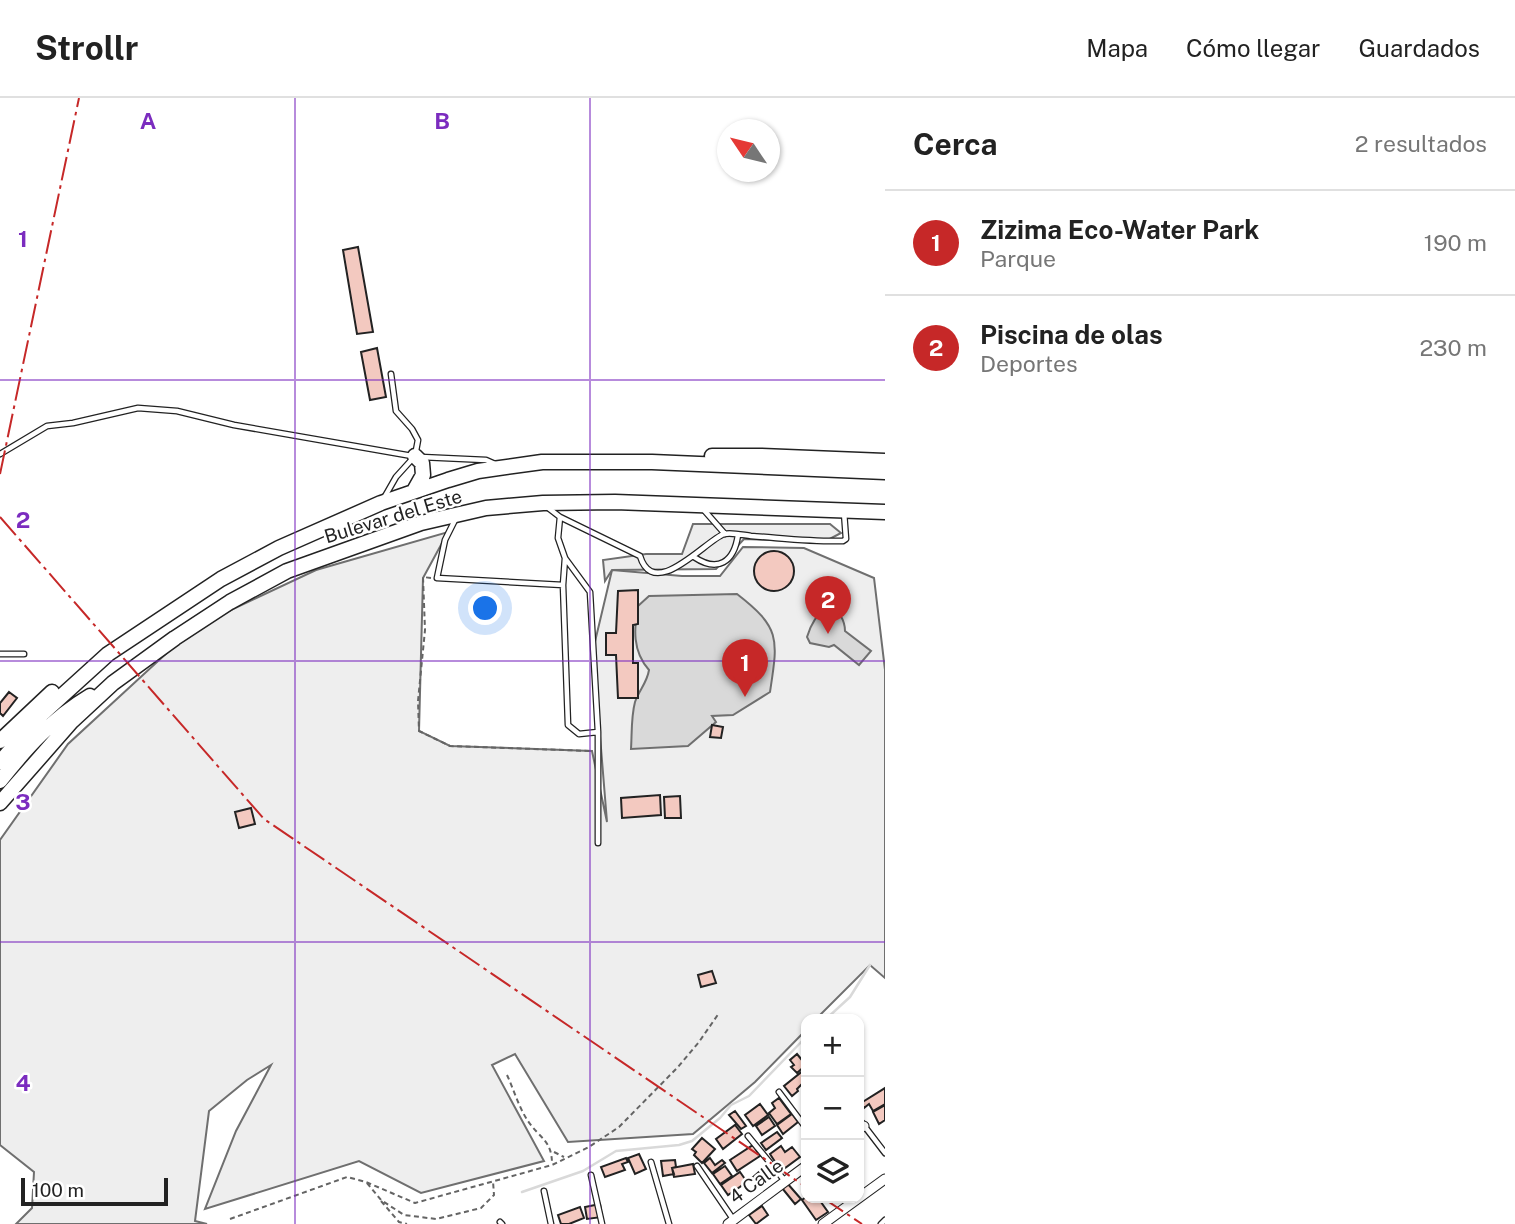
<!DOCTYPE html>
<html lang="es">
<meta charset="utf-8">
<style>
:root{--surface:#fff;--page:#f2f2f2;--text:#222;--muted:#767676;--line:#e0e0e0;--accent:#c62828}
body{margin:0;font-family:"Public Sans",sans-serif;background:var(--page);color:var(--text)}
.controls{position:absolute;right:21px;bottom:21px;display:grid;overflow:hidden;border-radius:14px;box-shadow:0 2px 5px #0004}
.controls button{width:63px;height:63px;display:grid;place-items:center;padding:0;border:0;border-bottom:2px solid var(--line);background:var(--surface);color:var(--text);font:35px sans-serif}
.compass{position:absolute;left:717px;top:21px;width:63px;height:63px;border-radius:50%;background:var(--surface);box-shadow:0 2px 5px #0004;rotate:305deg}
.scale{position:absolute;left:21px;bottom:18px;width:147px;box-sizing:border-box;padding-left:7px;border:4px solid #222;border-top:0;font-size:19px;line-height:24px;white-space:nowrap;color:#222;-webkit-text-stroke:5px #fff;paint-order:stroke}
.you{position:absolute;left:486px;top:511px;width:24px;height:24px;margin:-18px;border:5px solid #fff;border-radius:50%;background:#1a73e8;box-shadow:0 0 0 10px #1a73e833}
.badge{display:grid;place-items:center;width:46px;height:46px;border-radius:50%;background:var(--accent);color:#fff;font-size:23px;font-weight:700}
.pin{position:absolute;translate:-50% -58px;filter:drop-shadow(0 2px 4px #0008)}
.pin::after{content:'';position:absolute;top:37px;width:24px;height:21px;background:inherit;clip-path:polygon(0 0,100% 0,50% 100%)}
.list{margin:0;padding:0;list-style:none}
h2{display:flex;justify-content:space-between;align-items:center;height:91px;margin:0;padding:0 28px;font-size:30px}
h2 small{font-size:23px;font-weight:400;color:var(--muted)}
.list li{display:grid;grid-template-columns:46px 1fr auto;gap:21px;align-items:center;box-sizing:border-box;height:105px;padding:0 28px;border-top:2px solid var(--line)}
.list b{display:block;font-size:26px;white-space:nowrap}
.list p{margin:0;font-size:23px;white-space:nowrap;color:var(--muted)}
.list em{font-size:23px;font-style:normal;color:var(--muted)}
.icon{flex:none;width:38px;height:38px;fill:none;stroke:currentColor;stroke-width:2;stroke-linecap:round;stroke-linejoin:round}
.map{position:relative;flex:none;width:885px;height:1126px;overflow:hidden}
header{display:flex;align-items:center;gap:42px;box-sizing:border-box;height:98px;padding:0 35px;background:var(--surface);border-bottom:2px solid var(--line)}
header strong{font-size:33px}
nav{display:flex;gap:38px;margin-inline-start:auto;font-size:24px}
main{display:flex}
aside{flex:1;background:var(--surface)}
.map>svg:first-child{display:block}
</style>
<header>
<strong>Strollr</strong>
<nav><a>Mapa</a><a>Cómo llegar</a><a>Guardados</a></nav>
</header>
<main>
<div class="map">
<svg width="885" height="1126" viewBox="0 0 885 1126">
<rect width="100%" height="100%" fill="#fff"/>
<path fill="#eee" stroke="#6f6f6f" stroke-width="2" d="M448,434l-25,46 -4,153 31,15 142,5 15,71 -14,-172 19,-80 70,6h38l23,-29 61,1 70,30 11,92v308l-15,-13 -54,54h-10v11l-51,52 -62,52 -125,8 -53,-88 -23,11 52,96 -123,32 -62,-32 -154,48 31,-78 35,-66 -24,15 -38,31 -14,110 12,3h-191l16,-16 2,-36 -34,-27v-305l68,-96 127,-117 121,-57z"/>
<path fill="#ededed" stroke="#6f6f6f" stroke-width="2" d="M693,426h137l11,9 -17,9 -80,-3 -28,30 -104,1 -7,11 -2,-21 43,-6h36z"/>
<path fill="#d9d9d9" stroke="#6f6f6f" stroke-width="2" d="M737,496c44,34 41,45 33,98l-37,23 -21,1 4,6 -28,24 -57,3c1,-16 0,-32 4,-47 4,-12 12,-19 14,-32 -17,-19 -15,-42 -11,-64l11,-10z
M828,507c11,4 17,16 17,26l26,20 -12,14 -25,-20 -5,2 -19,-4 -3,-6c4,-14 10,-23 21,-32z"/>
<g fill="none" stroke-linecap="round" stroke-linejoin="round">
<path stroke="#d9d9d9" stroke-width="2.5" d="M826,921l24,-22 20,-32
M522,1094l61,-21 33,-20 63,-6 13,-4 28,-23 11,-13 18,-9 57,-59"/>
</g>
<path fill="#f3c9c0" stroke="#222" stroke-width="2" d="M358,149l15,85 -16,2 -14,-84z
M377,250l9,49 -16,3 -9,-48z
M754 473a20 20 0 1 1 40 0a20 20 0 1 1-40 0Z
M638,492v34l-5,1v38h5v35h-20l-2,-43h-10v-22h10l2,-42z
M9,594l8,6 -14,18 -3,-3v-10z
M712,627l11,2 -2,11 -11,-1z
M660,697l1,20 -39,3 -1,-20z
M680,698l1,22h-16l-1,-21z
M251,710l4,16 -16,4 -4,-16z
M712,873l4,12 -15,4 -3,-12z
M797,956l9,11 -9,8 -6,-6 3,-2 -4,-5z
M804,972l2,15 -2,1 -2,-2 -5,5 1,2 -6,5 -8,-10z
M885,990v16l-12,7 -4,-7 -5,4 -3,-5z
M779,1000l12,16 -14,10 -8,-11 6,-5 -3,-5z
M760,1006l8,11 -15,11 -8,-11z
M885,1007v15l-6,4 -6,-12z
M735,1013l11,15 -5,3 -12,-14z
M792,1016l6,8 -15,12 -6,-9z
M769,1019l6,9 -13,9 -6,-9z
M735,1027l7,9 -19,15 -7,-10z
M777,1034l5,6 -16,12 -5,-7z
M702,1040l13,11 -13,14 -8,-8 2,-3 -4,-3z
M753,1047l7,11 -23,15 -7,-11z
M781,1048l4,6 7,-5 8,10 -19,14 -11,-17z
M639,1056l7,15 -11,5 -7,-16z
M626,1060l2,4 -6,2 3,6 -20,7 -4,-10z
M710,1060l5,7 7,-5 3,3 -13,10 -8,-10z
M675,1062l1,7 -4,1 2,6 -11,2 -2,-15z
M693,1066l2,10 -21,3 -2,-9z
M767,1067l5,6 -14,12 -5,-6z
M725,1068l7,10 -12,8 -7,-10z
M740,1074l7,10 -19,13 -7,-10z
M787,1085l14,16 -6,5 -13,-16z
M806,1099l12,1 10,14 -12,8 -14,-20z
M600,1106l2,13 -15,2 -2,-12z
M762,1108l6,9 -12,9 -7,-9z
M580,1109l4,11 -15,6h-8l-3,-9z"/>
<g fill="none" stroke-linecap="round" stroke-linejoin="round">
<defs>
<path id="service" d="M0,356l47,-28 26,-3 65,-15 39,3 57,14 178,31
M421,359l65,3 9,4
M384,400l12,-21 19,-21 3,-16 -6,-11 -16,-18 -5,-37
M547,409l13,10 -2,21 7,20 25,34 8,140v111
M703,411l22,25
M560,419l80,39c14,46 66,-16 84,-22 7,-2 19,1 27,2 30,2 62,6 92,5l3,-2 -2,-27
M455,422l-10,20 -8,38 126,7
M694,459c24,16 40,5 44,-22
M565,460l-2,27 5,140 11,9 19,-2
M0,556h24
M779,994l27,36
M859,1021l26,34
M748,1038l37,45
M651,1064l18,62
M697,1068l36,53
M591,1077l11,49
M544,1093l7,33
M500,1124l2,2
M881,1126l4,-4"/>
<path id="minor" d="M859,1031l5,-3
M728,1126l78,-58
M823,1126l62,-45"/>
<path id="trunk" d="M712,358h49l124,5
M414,393l9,-16 -1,-12 -7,-7
M0,643l52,-49
M0,664l43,-49 65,-59 113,-75 58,-31 102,-45 67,-23 30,-9 64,-9h110l233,10
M0,683c26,-33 53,-63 90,-85
M0,705l72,-82 41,-38 62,-45 55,-36 57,-31 134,-48 65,-15 57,-5 72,-1 270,10"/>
</defs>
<use href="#service" stroke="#222" stroke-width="7"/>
<use href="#minor" stroke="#222" stroke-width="11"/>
<use href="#trunk" stroke="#222" stroke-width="17"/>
<path stroke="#646464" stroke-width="2" stroke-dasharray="5 3.5" stroke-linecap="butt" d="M431,480l-8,-1 2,53 -7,71 1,30 31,15 141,5
M507,977c7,15 12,33 21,46 12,18 24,19 24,43
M554,1054l10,5
M367,1085l14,17 23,15 32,4 45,-11 13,-13 -1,-14
M381,1103l18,21 8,2
M230,1121l117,-42 19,5 49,21 137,-38 37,-18 30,-20 59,-60 21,-25 20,-29"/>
<use href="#service" stroke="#fff" stroke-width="4.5"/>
<use href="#minor" stroke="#fff" stroke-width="9"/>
<use href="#trunk" stroke="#fff" stroke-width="14"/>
<path stroke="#c62828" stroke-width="2" stroke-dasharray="24 5 3.5 5" stroke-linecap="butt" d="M0,376l79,-376
M0,419l264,302 542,368
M823,1100l39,26"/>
</g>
<path fill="none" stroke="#7b2cbf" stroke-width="2" stroke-opacity="0.55" d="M295,0v1126M590,0v1126M0,282h885M0,563h885M0,844h885"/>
<g text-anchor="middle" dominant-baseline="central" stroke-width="5" stroke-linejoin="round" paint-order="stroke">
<g font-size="19" fill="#222" stroke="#fff">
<text transform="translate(393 418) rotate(-17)">Bulevar del Este</text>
<text transform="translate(756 1083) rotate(-36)">4 Calle</text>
</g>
</g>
<g font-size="23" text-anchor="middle" font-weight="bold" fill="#7b2cbf" stroke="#fff" stroke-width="5" stroke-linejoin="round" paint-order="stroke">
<text x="148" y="31">A</text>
<text x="442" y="31">B</text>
<text x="23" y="149">1</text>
<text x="23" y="430">2</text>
<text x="23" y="712">3</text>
<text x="23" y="993">4</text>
</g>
</svg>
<div class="controls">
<button>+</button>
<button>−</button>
<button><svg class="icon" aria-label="layers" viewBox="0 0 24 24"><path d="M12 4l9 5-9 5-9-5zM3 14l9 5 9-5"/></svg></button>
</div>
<svg class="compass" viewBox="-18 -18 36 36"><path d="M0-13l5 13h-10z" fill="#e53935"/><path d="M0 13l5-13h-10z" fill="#767676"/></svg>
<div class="scale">100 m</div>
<div class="you"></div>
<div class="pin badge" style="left:745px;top:599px">1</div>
<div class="pin badge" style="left:828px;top:536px">2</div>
</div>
<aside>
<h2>Cerca<small>2 resultados</small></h2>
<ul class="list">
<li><span class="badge">1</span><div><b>Zizima Eco-Water Park</b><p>Parque</p></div><em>190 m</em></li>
<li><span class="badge">2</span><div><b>Piscina de olas</b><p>Deportes</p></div><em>230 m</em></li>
</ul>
</aside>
</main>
